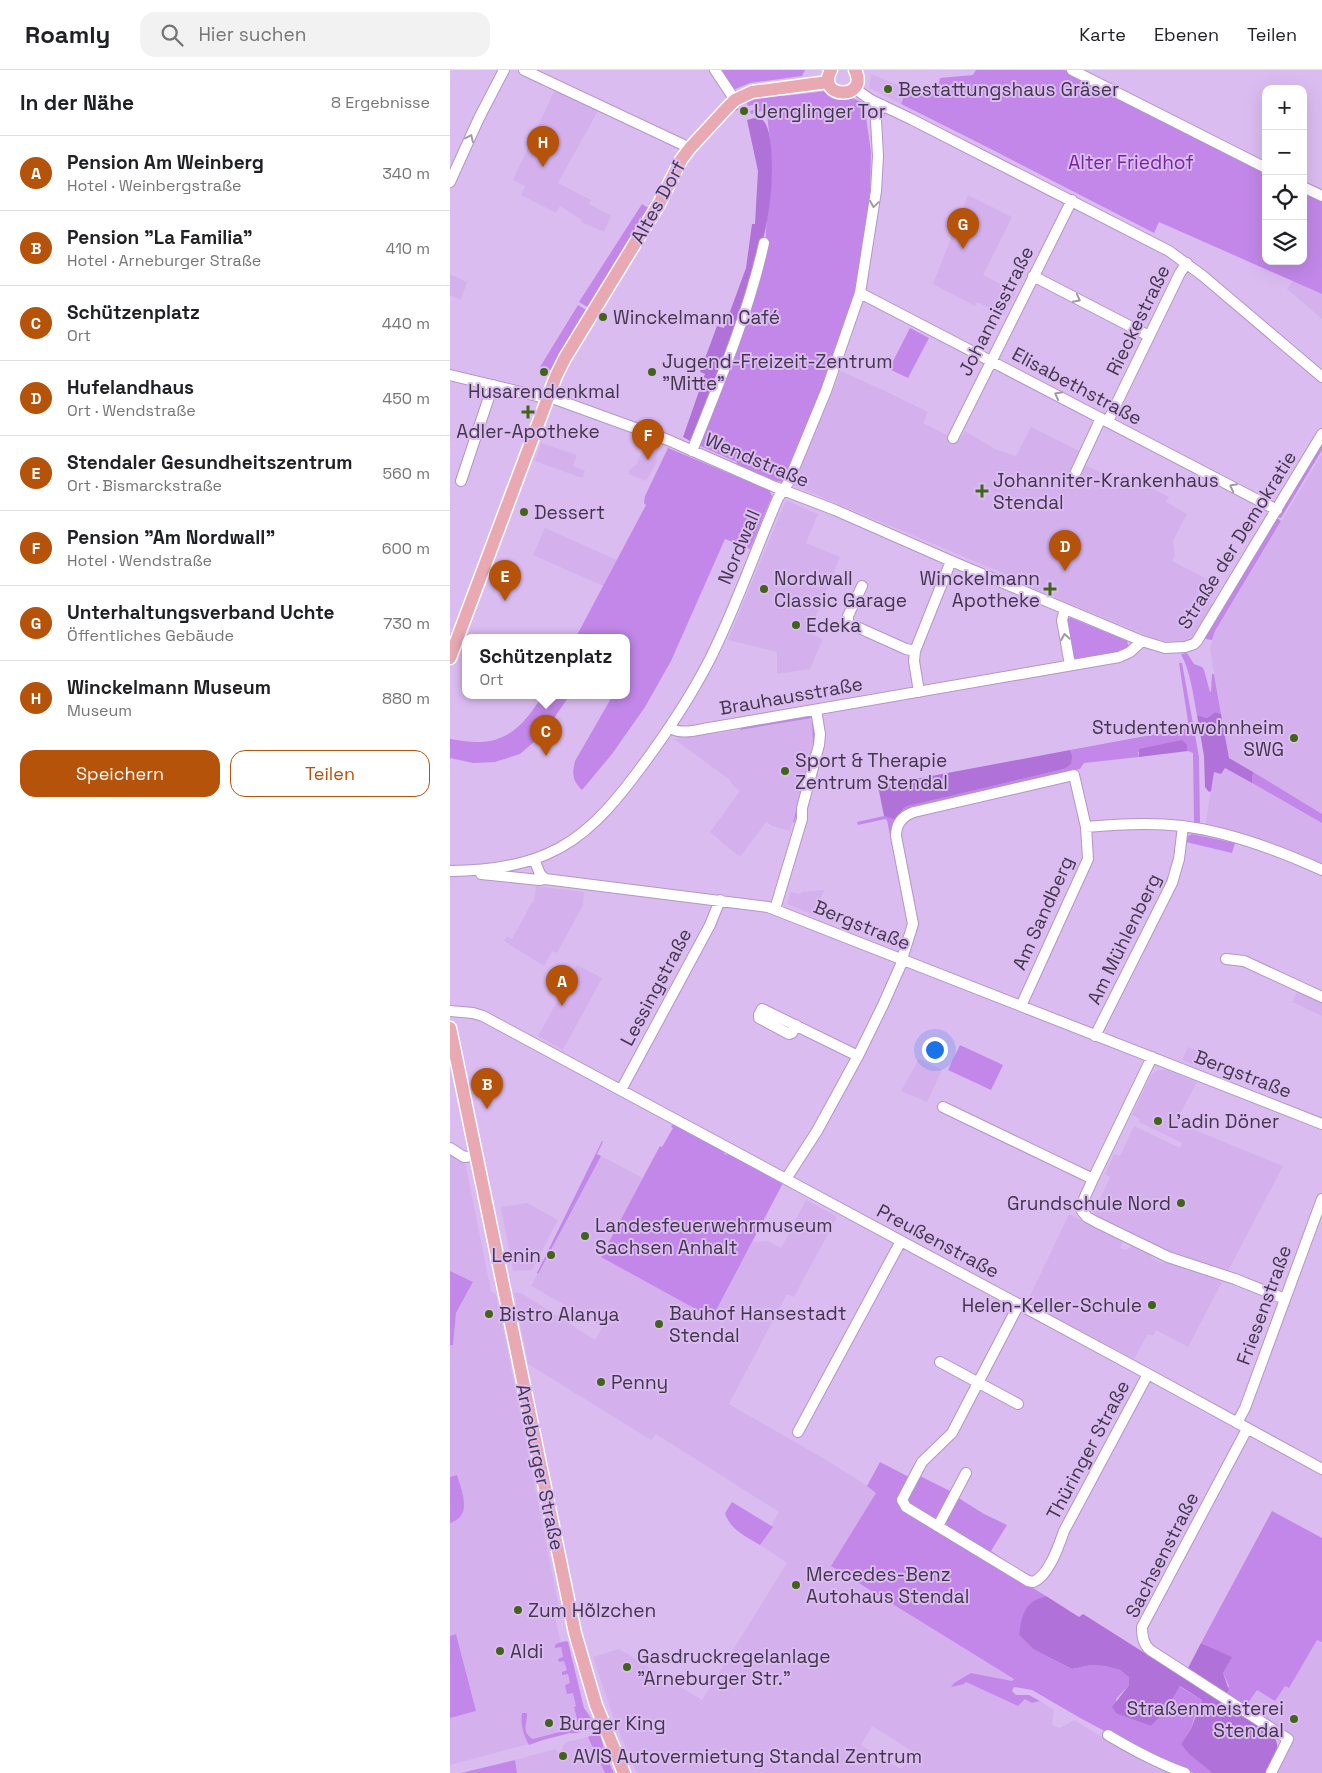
<!DOCTYPE html>
<html lang="de">
<meta charset="utf-8">
<style>
:root{--surface:#fff;--page:#f2f2f2;--text:#202124;--muted:#757577;--line:#e0e0e0;--accent:#b45309}
body{margin:0;font-family:"Space Grotesk",sans-serif;background:var(--page);color:var(--text)}
.controls{position:absolute;right:15px;top:15px;display:grid;overflow:hidden;border-radius:10px;box-shadow:0 5px 20px #0002}
.controls button{width:45px;height:45px;display:grid;place-items:center;padding:0;border:0;border-bottom:1px solid var(--line);background:var(--surface);color:var(--text);font:25px sans-serif}
.you{position:absolute;left:484px;top:979px;width:18px;height:18px;margin:-12px;border:4px solid #fff;border-radius:50%;background:#1a73e8;box-shadow:0 0 0 8px #1a73e833}
.badge{display:grid;place-items:center;width:32px;height:32px;border-radius:50%;background:var(--accent);color:#fff;font-size:16px;font-weight:700}
.pin{position:absolute;translate:-50% -41px;filter:drop-shadow(0 1px 2px #0008)}
.pin::after{content:'';position:absolute;top:26px;width:18px;height:15px;background:inherit;clip-path:polygon(0 0,100% 0,50% 100%)}
.popup{position:absolute;left:12px;top:564px;width:168px;height:65px;box-sizing:border-box;display:grid;place-content:center;border-radius:10px;background:var(--surface);filter:drop-shadow(0 1px 4px #0005);font-size:16px;white-space:nowrap;color:var(--muted)}
.popup b{font-size:19px;color:var(--text)}
.popup::after{content:'';position:absolute;left:50%;top:100%;margin-left:-10px;border:10px solid transparent;border-top-color:var(--surface)}
.list{margin:0;padding:0;list-style:none}
h2{display:flex;justify-content:space-between;align-items:center;height:65px;margin:0;padding:0 20px;font-size:21px}
h2 small{font-size:16px;font-weight:400;color:var(--muted)}
.list li{display:grid;grid-template-columns:32px 1fr auto;gap:15px;align-items:center;box-sizing:border-box;height:75px;padding:0 20px;border-top:1px solid var(--line)}
.list b{display:block;font-size:19px;white-space:nowrap}
.list p{margin:0;font-size:16px;white-space:nowrap;color:var(--muted)}
.list em{font-size:16px;font-style:normal;color:var(--muted)}
.actions{display:flex;gap:10px;padding:15px 20px}
.actions a{flex:1;padding:11px 0;border:1px solid var(--accent);border-radius:15px;text-align:center;font-size:18px;color:var(--accent)}
.actions .main{background:var(--accent);color:#fff}
.icon{flex:none;width:28px;height:28px;fill:none;stroke:currentColor;stroke-width:2;stroke-linecap:round;stroke-linejoin:round}
.map{position:relative;flex:none;width:872px;height:1703px;overflow:hidden}
header{display:flex;align-items:center;gap:30px;box-sizing:border-box;height:70px;padding:0 25px;background:var(--surface);border-bottom:1px solid var(--line)}
header strong{font-size:24px}
nav{display:flex;gap:28px;margin-inline-start:auto;font-size:18px}
.search{width:350px;height:45px;background:var(--page);display:flex;align-items:center;gap:12px;box-sizing:border-box;padding:0 18px;border-radius:15px;color:var(--muted);font-size:19px}
main{display:flex}
aside{flex:1;background:var(--surface)}
.map>svg:first-child{display:block}
</style>
<header>
<strong>Roamly</strong>
<div class="search"><svg class="icon" aria-label="search" viewBox="0 0 24 24"><circle cx="10" cy="10" r="6"/><path d="M15 15l6 6"/></svg>Hier suchen</div>
<nav><a>Karte</a><a>Ebenen</a><a>Teilen</a></nav>
</header>
<main>
<aside>
<h2>In der Nähe<small>8 Ergebnisse</small></h2>
<ul class="list">
<li><span class="badge">A</span><div><b>Pension Am Weinberg</b><p>Hotel · Weinbergstraße</p></div><em>340 m</em></li>
<li><span class="badge">B</span><div><b>Pension &quot;La Familia&quot;</b><p>Hotel · Arneburger Straße</p></div><em>410 m</em></li>
<li><span class="badge">C</span><div><b>Schützenplatz</b><p>Ort</p></div><em>440 m</em></li>
<li><span class="badge">D</span><div><b>Hufelandhaus</b><p>Ort · Wendstraße</p></div><em>450 m</em></li>
<li><span class="badge">E</span><div><b>Stendaler Gesundheitszentrum</b><p>Ort · Bismarckstraße</p></div><em>560 m</em></li>
<li><span class="badge">F</span><div><b>Pension &quot;Am Nordwall&quot;</b><p>Hotel · Wendstraße</p></div><em>600 m</em></li>
<li><span class="badge">G</span><div><b>Unterhaltungsverband Uchte</b><p>Öffentliches Gebäude</p></div><em>730 m</em></li>
<li><span class="badge">H</span><div><b>Winckelmann Museum</b><p>Museum</p></div><em>880 m</em></li>
</ul>
<div class="actions"><a class="main">Speichern</a><a>Teilen</a></div>
</aside>
<div class="map">
<svg width="872" height="1703" viewBox="0 0 872 1703">
<rect width="100%" height="100%" fill="#dbbcf1"/>
<path fill="#d4b1ed" fill-rule="evenodd" d="M421,4l27,11 10,1 -7,18 -32,-16z
M105,19l44,20 -41,74 33,17 -2,4 22,12 -7,16 -23,-10 1,-2 -22,-14 -4,7 -35,-18 4,-9 -12,-6z
M518,125l44,22 -29,58 33,17 -12,23 -27,-13 -2,4 -42,-22z
M0,204l17,8 -6,18 -11,-5z
M843,211l29,13v25l-35,-30z
M391,301l46,21 41,20 -5,11 36,18 6,-10 30,18 21,7 15,-29 48,24 -9,18 10,5 5,-9 34,16 4,-8 46,24 -3,5 21,12 -14,27 2,15 -3,5 47,24 -9,17 3,2 -18,31 -9,7h-11l-11,-1 -18,-6 -110,-45 -5,-6v-5l-11,-5 -3,5 -224,-94z
M197,369l14,5 -5,13 1,5 -11,19 -18,-7 2,-5 7,-5z
M91,373l36,12 -4,11 12,5 -3,7 -47,-17z
M872,384v360l-93,-56 -19,-109 5,-18z
M336,430l32,14 -12,29 34,14 -31,76 14,6 -13,30 -33,5v-22l-49,-12z
M95,458l72,32 -14,26 -70,-31z
M362,648l1,29 -23,84 -18,-5 -6,-4 -25,34 -5,-2 -26,-22 30,-41 -7,-5 -3,-6 -56,-41 79,-11z
M775,698l97,55v43l-117,-39 9,-56z
M86,816l48,6 -1,13 -26,48 -5,-2 -8,15 -40,-25 3,-5 5,3 20,-37h2z
M374,820l-10,25 -27,-11 3,-12 10,2 1,-2z
M127,895l25,13 -39,72 -25,-14z
M848,920l24,11v15l-30,-14z
M738,977l18,7 -5,14 -19,-8z
M469,989l23,11 -15,32 -26,-11z
M714,999l33,13 -17,32 13,6 -3,8 93,38 -56,107 -45,-15 -86,-42 -2,-4 16,-35 -5,-3 9,-20 6,2 14,-30 46,22 2,-5 -43,-21 1,-3 -8,-4 19,-40 5,-4z
M0,1082l15,9 26,130 5,3 5,23 59,295 -6,2 18,73 12,39 -55,15v3l-79,21v-47l26,-7 -20,-77 -6,2v-291h3l3,-32 17,-30 -23,-12z
M151,1086l42,22 -42,79 110,60 42,-76 3,1 12,-1 13,7 25,-48 31,17 -43,80 -7,-3 -58,110 99,57 49,31 -46,74 183,113 -1,2 -42,-8 -5,9 52,24 7,-7 7,4 8,-2 14,9 -2,15 8,3 14,-8 80,48 18,5h-535l-21,-48 -23,-68 26,-8 83,51 85,-137 -27,-18 12,-18 -1,-1 8,-14 -123,-78 -5,6 -123,-76 -14,-72 7,1 74,47 8,-14 -72,-40zM422,1656l40,25 -11,18 -40,-24z
M77,1133l31,17 -26,50 -19,1 -12,-64z
M619,1144l54,27 -3,7 6,2 7,-5 17,9 2,4 11,5 5,-1 55,18 -35,67 -32,-17 -3,6 -5,-2 -14,25 -107,-57z
M867,1570l5,2v131h-47l14,-28 -43,-39 11,-16 18,11 10,-16 3,3z
M138,1667l17,36h-88l-2,-13 41,-11 1,3 5,-1 1,-5 3,-4z"/>
<path fill="#c287e9" d="M268,0h87l-3,6 -52,7 -17,7z
M526,0h88l202,102v89h37v-70l19,9v94l-163,-72 -5,11 -165,-85 -88,-44 7,-18 30,2 2,-10 33,-3z
M376,21l13,7h13l12,5 7,49 -1,40 -8,78 -38,117 -42,95 -6,-1 -40,-17 1,-2 -39,-17 68,-202c-1,-20 4,-38 5,-58 2,-24 -1,-46 -4,-70l-5,-4 -11,3 -1,-3 10,-3 -4,-4 -8,2 -1,-3 -10,4 1,3 -7,2c10,-16 34,-16 51,-18l1,2z
M192,134l8,5 -61,99 -10,-6z
M128,235l10,6 -37,60 -11,-4z
M460,258l19,10 -21,40 -19,-9z
M872,373v7l-41,68 -3,-1z
M218,378l101,42 3,6 -22,53 -25,-10 -54,122 -26,46 -33,47 -30,36c-10,-10 -10,-16 -7,-29l38,-66h13v-22l4,-7 -4,-2v-27h-50l70,-132 -2,-2 1,-7z
M827,448l4,3 -66,110 -3,9 -6,-1 -2,-2c24,-40 49,-79 73,-119z
M618,548h3l56,23 2,6 -4,4 -48,9 -5,-5 -6,-35z
M737,583l7,11 8,3 2,3 6,22 1,-1 1,-17h2l7,40 -6,-2 -8,6 -10,-3c-4,-20 -6,-42 -16,-61z
M729,593h3l17,94 1,67 -6,-1 -1,-70 -5,-2 -1,-6 -49,7 1,5 -55,6 -4,6 -174,40 -7,7 -4,34h-2l-6,-30 -2,-1 -27,6 -1,-3 27,-6 13,1 7,-9 4,-2 156,-37 8,-14 -2,-5 119,-22z
M93,625h27l-27,39 -23,20 -25,8 -22,1 -23,-5v-19c9,1 18,3 27,3 34,0 49,-21 66,-47z
M358,645l6,4 2,26 -22,78 -1,-1 20,-75 -1,-29 -72,12 2,-4z
M803,702l69,42v9l-70,-40z
M742,764l43,9 -3,10 -46,-11 2,-6z
M510,975l43,20 -12,25 -43,-20z
M223,1054l51,27v2l2,2 2,-2 55,30 -71,135 -111,-61 53,-100 6,-11 2,1 11,-19 -2,-1z
M152,1071l1,1 -6,12 4,2 -63,118 -1,-1z
M0,1201l23,11 -17,31 -3,32h-3z
M430,1392l29,15 -8,31 145,88c-22,7 -23,19 -27,39l14,14 39,20 19,-4 14,1 15,4 10,7 -1,8 -13,14 1,15 34,12 12,-12 16,-28 23,14 -5,8 -6,21 -10,15c8,13 20,17 31,29h-18l-31,-11 -81,-43 -50,-29 -18,-3 -2,4 4,4h13l11,6 -8,2 -7,-4 -7,7 -52,-24 -2,2 -13,3 3,-4 17,-10 41,8 2,-2 -183,-113 45,-73 -9,-7z
M7,1405c5,17 16,41 -7,48v-46z
M470,1406l30,15 1,3 -14,23 -4,2 -25,-15 -1,-8z
M507,1427l27,17 23,11 -16,26 15,10 -1,2 -59,-36 1,-8 -2,-1z
M282,1432l41,25 -13,18c-13,-8 -30,-15 -35,-32z
M822,1441l50,27v104l-5,-2 -28,48 -4,-2 -10,15 -18,-11 -11,16 -20,-13 3,-7 -6,-13 8,-16 -30,-14z
M6,1564l20,77 -26,7v-82z
M116,1571l2,1 16,66 12,17c-6,5 -18,9 -26,8l-27,7 -14,5c-5,-9 -9,-21 -7,-32h5c1,10 -7,19 6,26l46,-12 -5,-20 2,-1 -3,-13 -6,1 -2,-9 5,-2 -2,-9 -6,1v-3l5,-2 -3,-9 -5,1 -1,-3 5,-2 -2,-10 -6,1v-3l3,-2z
M145,1664h5l7,25 7,14h-9l-17,-36z
M65,1690l2,13h-56z"/>
<path fill="#b071d8" d="M308,47c10,3 12,20 13,30 6,66 -17,131 -40,192 -13,34 -26,69 -39,103l-9,-5 22,-63 -5,-2 17,-46 7,2 22,-60 6,-44h3l3,-53 -11,-51z
M765,642l6,2 8,44 24,14 -1,11 -27,-15 -4,6 -7,-2 -3,19 -2,1 -4,-5 -1,-31 -7,-41 10,3z
M732,670l5,5 1,6 -49,6v-8z
M620,680l2,5 -1,9 -7,5 -156,37 -4,2 -9,11 -11,-3 -6,-30z
M596,1526l33,21 4,-3 188,119c13,14 3,25 -4,40h-55c-11,-11 -23,-16 -31,-29l10,-15 11,-29 -22,-14 -17,28 -12,12 -34,-12 -5,-7 17,-22v-8l-9,-7 -15,-4 -14,-1 -19,4 -39,-20 -14,-14c3,-20 5,-33 27,-39z
M751,1573l31,14 -9,16 6,17 -3,3 -38,-25z"/>
<g fill="none" stroke-linecap="round" stroke-linejoin="round">
<defs>
<path id="minor" d="M74,0l166,78
M265,0l20,30
M622,0l194,98
M404,18l17,12 40,19 258,132 34,25 119,101
M0,112l29,-64 25,-48
M853,117l19,9
M583,206l116,60
M410,223l417,217
M0,305l87,21 18,3 113,41 107,47 60,23 116,51 191,80 23,7 20,-1 9,-3 3,-3 125,-207
M658,351l72,-148 7,-10
M503,368l119,-238
M242,381c27,-68 56,-136 72,-208
M624,406l27,-58
M11,411l32,-96
M412,516l-14,30v7l58,26 9,2
M615,539l-3,11 8,45
M469,622l-5,-31 1,-10 36,-90
M220,658c12,7 26,2 39,0l410,-71 11,-5 12,-11
M636,757c32,-3 64,-5 96,-1 48,6 96,24 140,44
M84,789l6,15 5,5
M0,801c33,0 67,-4 97,-17 38,-16 65,-48 89,-80 28,-37 53,-74 74,-115 26,-52 45,-108 68,-161l10,-15 38,-92 34,-98 16,-102 2,-35 -2,-36 6,-15
M31,804l58,6 6,-1 223,28 554,217
M325,839l27,-90v-11l17,-63 1,-11 -4,-24
M452,889l11,-35 -17,-88c0,-12 6,-20 18,-24l160,-37 12,52 2,32 -67,147
M776,889l18,2 78,36
M0,941l23,2 10,3 665,358 174,95
M346,955l-4,8 -3,1 -30,-16v-3l3,-6 96,47
M645,966l77,-153 7,-24 4,-33
M171,1020l89,-165 10,-25
M493,1037l150,72 -9,20 -2,12 5,6 9,5 72,35 67,22 50,20
M0,1078l14,9 12,-1
M336,1109l31,-48 41,-75 25,-51 20,-45
M643,1109l59,-122
M569,1234l-67,129 -30,29 -20,38 4,7 122,74 5,1c16,-6 26,-37 31,-51l84,-157
M490,1292l78,42
M787,1353l8,-15 77,-209
M797,1359l-105,198c0,9 1,17 8,23l138,89 -17,34
M348,1362l103,-191
M488,1456l28,-53
M658,1665c25,15 49,28 77,38"/>
<path id="major" d="M381,0c-16,29 39,31 24,0
M0,588l106,-282 9,-18 94,-154 22,-44 9,-12 36,-39 9,-9 17,-8 76,-10
M0,958l125,605 21,72 28,68"/>
</defs>
<use href="#minor" stroke="#b395c8" stroke-width="12"/>
<use href="#major" stroke="#fff" stroke-width="15"/>
<use href="#minor" stroke="#fff" stroke-width="10"/>
<use href="#major" stroke="#e8a9b3" stroke-width="12"/>
</g>
<defs><path id="oneway-chevron" d="M-2-3.5L2.5 0L-2 3.5" fill="none" stroke-width="1.6" stroke-linecap="round" stroke-linejoin="round" transform="scale(1.25)"/></defs>
<g stroke="#a09aa5">
<use href="#oneway-chevron" transform="translate(20 68) rotate(-65)"/>
<use href="#oneway-chevron" transform="translate(424 134) rotate(98)"/>
<use href="#oneway-chevron" transform="translate(627 229) rotate(28)"/>
<use href="#oneway-chevron" transform="translate(608 325) rotate(-152)"/>
<use href="#oneway-chevron" transform="translate(783 417) rotate(-153)"/>
<use href="#oneway-chevron" transform="translate(615 567) rotate(-100)"/>
</g>
<g fill="#42641a" stroke="#dbbcf1" stroke-width="2">
<circle cx="438" cy="19" r="5"/>
<circle cx="294" cy="41" r="5"/>
<circle cx="153" cy="247" r="5"/>
<circle cx="94" cy="302" r="5"/>
<circle cx="202" cy="302" r="5"/>
<path d="M75.5 334.5h5v5h5v5h-5v5h-5v-5h-5v-5h5z"/>
<path d="M529.5 413.5h5v5h5v5h-5v5h-5v-5h-5v-5h5z"/>
<circle cx="74" cy="442" r="5"/>
<circle cx="314" cy="519" r="5"/>
<path d="M597.5 511.5h5v5h5v5h-5v5h-5v-5h-5v-5h5z"/>
<circle cx="346" cy="555" r="5"/>
<circle cx="844" cy="668" r="5"/>
<circle cx="335" cy="701" r="5"/>
<circle cx="708" cy="1051" r="5"/>
<circle cx="731" cy="1133" r="5"/>
<circle cx="135" cy="1166" r="5"/>
<circle cx="101" cy="1185" r="5"/>
<circle cx="702" cy="1235" r="5"/>
<circle cx="39" cy="1244" r="5"/>
<circle cx="209" cy="1254" r="5"/>
<circle cx="151" cy="1312" r="5"/>
<circle cx="346" cy="1515" r="5"/>
<circle cx="68" cy="1540" r="5"/>
<circle cx="50" cy="1581" r="5"/>
<circle cx="177" cy="1597" r="5"/>
<circle cx="844" cy="1649" r="5"/>
<circle cx="99" cy="1653" r="5"/>
<circle cx="113" cy="1686" r="5"/>
</g>
<g text-anchor="middle" dominant-baseline="central" stroke-width="4" stroke-linejoin="round" paint-order="stroke">
<g font-size="19" fill="#42364b" stroke="#dbbcf1" text-anchor="start">
<text x="448" y="19">Bestattungshaus Gräser</text>
<text x="304" y="41">Uenglinger Tor</text>
<text x="163" y="247">Winckelmann Café</text>
<text x="212" y="291">Jugend-Freizeit-Zentrum<tspan x="212" dy="22">"Mitte"</tspan></text>
<text x="94" y="321" text-anchor="middle">Husarendenkmal</text>
<text x="78" y="361" text-anchor="middle">Adler-Apotheke</text>
<text x="543" y="410">Johanniter-Krankenhaus<tspan x="543" dy="22">Stendal</tspan></text>
<text x="84" y="442">Dessert</text>
<text x="324" y="508">Nordwall<tspan x="324" dy="22">Classic Garage</tspan></text>
<text x="590" y="508" text-anchor="end">Winckelmann<tspan x="590" dy="22">Apotheke</tspan></text>
<text x="356" y="555">Edeka</text>
<text x="834" y="657" text-anchor="end">Studentenwohnheim<tspan x="834" dy="22">SWG</tspan></text>
<text x="345" y="690">Sport &amp; Therapie<tspan x="345" dy="22">Zentrum Stendal</tspan></text>
<text x="718" y="1051">L'adin Döner</text>
<text x="721" y="1133" text-anchor="end">Grundschule Nord</text>
<text x="145" y="1155">Landesfeuerwehrmuseum<tspan x="145" dy="22">Sachsen Anhalt</tspan></text>
<text x="91" y="1185" text-anchor="end">Lenin</text>
<text x="692" y="1235" text-anchor="end">Helen-Keller-Schule</text>
<text x="219" y="1243">Bauhof Hansestadt<tspan x="219" dy="22">Stendal</tspan></text>
<text x="49" y="1244">Bistro Alanya</text>
<text x="161" y="1312">Penny</text>
<text x="356" y="1504">Mercedes-Benz<tspan x="356" dy="22">Autohaus Stendal</tspan></text>
<text x="78" y="1540">Zum Hõlzchen</text>
<text x="60" y="1581">Aldi</text>
<text x="187" y="1586">Gasdruckregelanlage<tspan x="187" dy="22">"Arneburger Str."</tspan></text>
<text x="834" y="1638" text-anchor="end">Straßenmeisterei<tspan x="834" dy="22">Stendal</tspan></text>
<text x="109" y="1653">Burger King</text>
<text x="123" y="1686">AVIS Autovermietung Standal Zentrum</text>
</g>
<g font-size="19" fill="#7625a0" stroke="#dbbcf1">
<text x="681" y="92">Alter Friedhof</text>
</g>
<g font-size="19" fill="#42364b" stroke="#dbbcf1">
<text transform="translate(208 132) rotate(-61)">Altes Dorf</text>
<text transform="translate(546 241) rotate(-63)">Johannisstraße</text>
<text transform="translate(688 250) rotate(-64)">Rieckestraße</text>
<text transform="translate(627 316) rotate(28)">Elisabethstraße</text>
<text transform="translate(307 390) rotate(23)">Wendstraße</text>
<text transform="translate(787 470) rotate(-58)">Straße der Demokratie</text>
<text transform="translate(289 477) rotate(-67)">Nordwall</text>
<text transform="translate(341 626) rotate(-10)">Brauhausstraße</text>
<text transform="translate(593 843) rotate(-66)">Am Sandberg</text>
<text transform="translate(412 855) rotate(22)">Bergstraße</text>
<text transform="translate(674 869) rotate(-64)">Am Mühlenberg</text>
<text transform="translate(206 917) rotate(-62)">Lessingstraße</text>
<text transform="translate(793 1004) rotate(21)">Bergstraße</text>
<text transform="translate(488 1171) rotate(28)">Preußenstraße</text>
<text transform="translate(814 1235) rotate(-70)">Friesenstraße</text>
<text transform="translate(638 1380) rotate(-62)">Thüringer Straße</text>
<text transform="translate(90 1397) rotate(78)">Arneburger Straße</text>
<text transform="translate(712 1485) rotate(-63)">Sachsenstraße</text>
</g>
</g>
</svg>
<div class="controls">
<button>+</button>
<button>−</button>
<button><svg class="icon" aria-label="locate" viewBox="0 0 24 24"><circle cx="12" cy="12" r="6"/><path d="M12 2v4M12 18v4M2 12h4M18 12h4"/></svg></button>
<button><svg class="icon" aria-label="layers" viewBox="0 0 24 24"><path d="M12 4l9 5-9 5-9-5zM3 14l9 5 9-5"/></svg></button>
</div>
<div class="you"></div>
<div class="pin badge" style="left:112px;top:936px">A</div>
<div class="pin badge" style="left:37px;top:1039px">B</div>
<div class="pin badge" style="left:96px;top:686px">C</div>
<div class="popup"><b>Schützenplatz</b>Ort</div>
<div class="pin badge" style="left:615px;top:501px">D</div>
<div class="pin badge" style="left:55px;top:531px">E</div>
<div class="pin badge" style="left:198px;top:390px">F</div>
<div class="pin badge" style="left:513px;top:179px">G</div>
<div class="pin badge" style="left:93px;top:97px">H</div>
</div>
</main>
